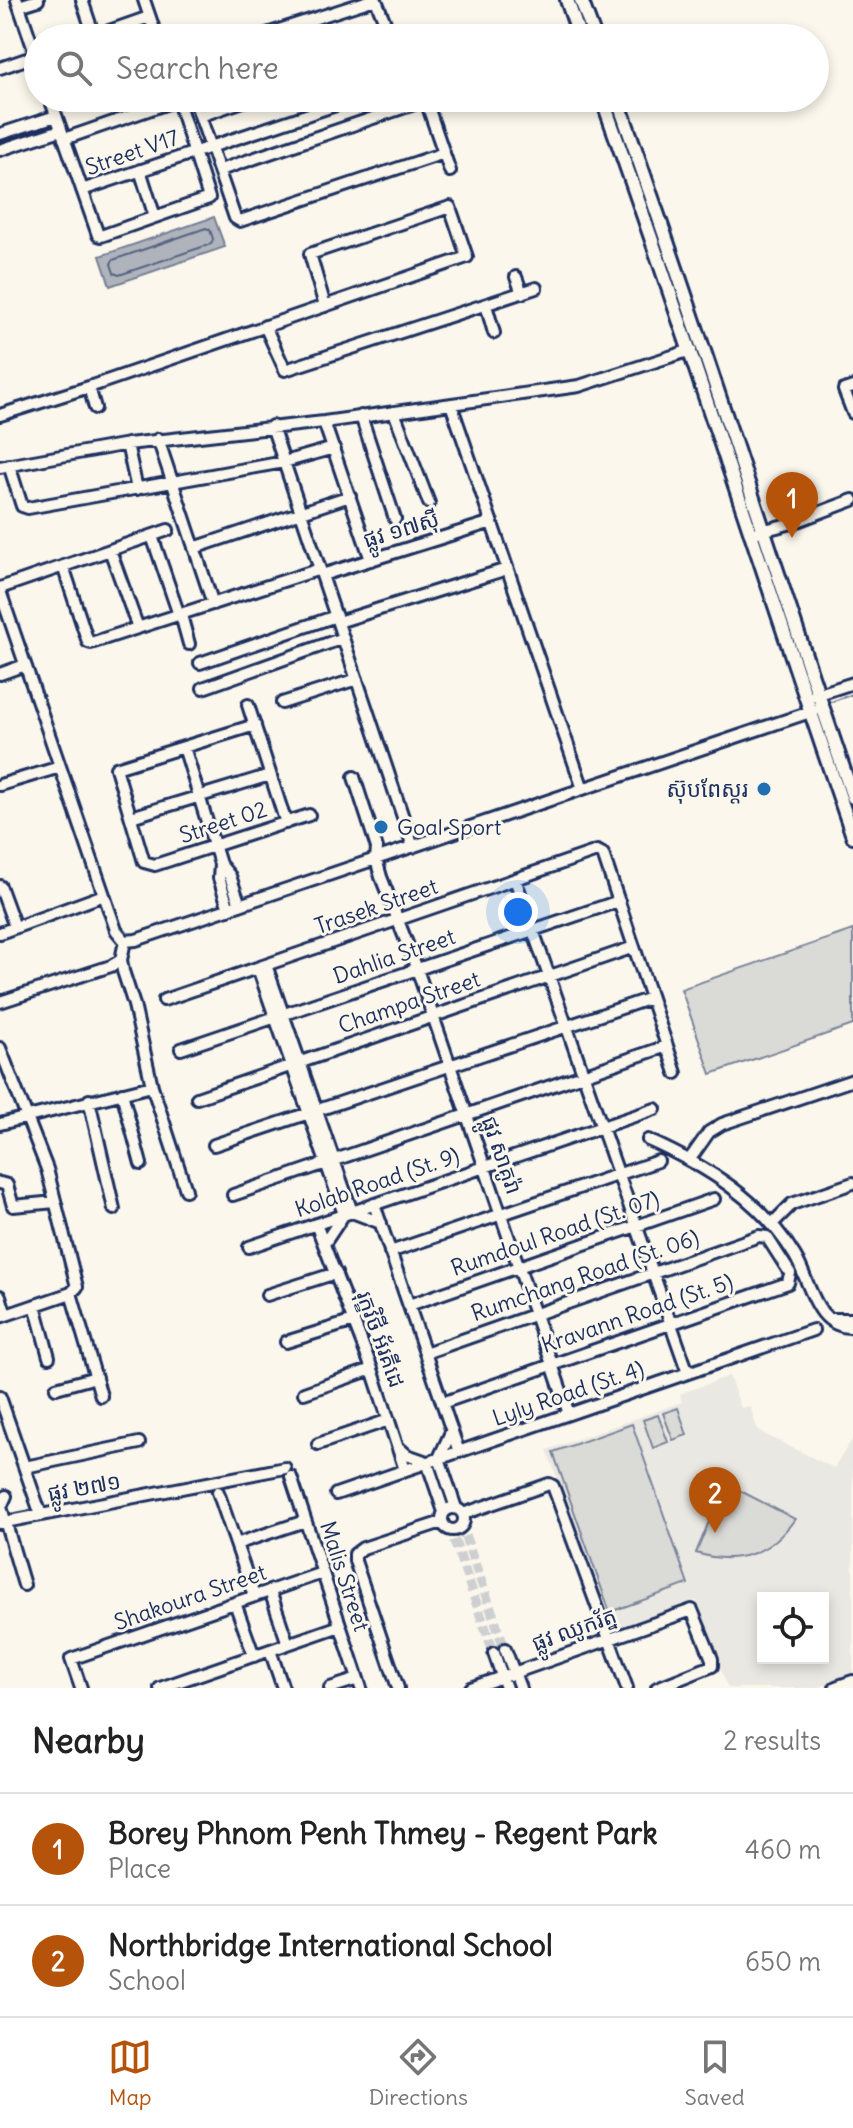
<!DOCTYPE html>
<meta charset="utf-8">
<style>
:root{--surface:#fff;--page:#f6f6f6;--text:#222;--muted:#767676;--line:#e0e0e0;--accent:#b45309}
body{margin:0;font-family:Delius,"Noto Sans Khmer",sans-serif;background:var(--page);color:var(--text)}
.controls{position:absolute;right:24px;bottom:24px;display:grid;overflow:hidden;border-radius:0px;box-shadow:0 4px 12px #0003}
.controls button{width:72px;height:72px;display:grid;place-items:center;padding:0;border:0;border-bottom:2px solid var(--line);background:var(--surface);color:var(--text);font:40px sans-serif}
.you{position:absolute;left:518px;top:912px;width:28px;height:28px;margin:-20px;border:6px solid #fff;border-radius:50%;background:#1a73e8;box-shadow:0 0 0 12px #1a73e833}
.badge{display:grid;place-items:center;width:52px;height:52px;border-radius:50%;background:var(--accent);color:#fff;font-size:26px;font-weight:700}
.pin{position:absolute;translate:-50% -66px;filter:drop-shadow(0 2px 4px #0008)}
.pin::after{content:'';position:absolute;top:42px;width:28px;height:24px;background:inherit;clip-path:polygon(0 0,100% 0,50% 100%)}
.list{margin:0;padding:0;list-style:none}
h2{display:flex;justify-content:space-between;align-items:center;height:104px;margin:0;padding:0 32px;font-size:34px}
h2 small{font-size:26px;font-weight:400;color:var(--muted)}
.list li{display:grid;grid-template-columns:52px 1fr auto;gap:24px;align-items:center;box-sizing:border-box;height:112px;padding:0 32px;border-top:2px solid var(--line)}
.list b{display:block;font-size:30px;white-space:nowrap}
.list p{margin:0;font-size:26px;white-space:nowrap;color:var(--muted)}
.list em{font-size:26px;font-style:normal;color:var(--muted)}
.icon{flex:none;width:44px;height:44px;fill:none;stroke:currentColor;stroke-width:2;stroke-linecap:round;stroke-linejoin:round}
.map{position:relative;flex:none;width:853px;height:1688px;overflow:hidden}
.search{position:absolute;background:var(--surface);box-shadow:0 4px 12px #0003;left:24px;right:24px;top:24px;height:88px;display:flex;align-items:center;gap:20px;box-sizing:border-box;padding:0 28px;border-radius:44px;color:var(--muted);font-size:30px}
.sheet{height:328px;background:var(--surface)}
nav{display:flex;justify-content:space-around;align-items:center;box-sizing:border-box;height:112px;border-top:2px solid var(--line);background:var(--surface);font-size:22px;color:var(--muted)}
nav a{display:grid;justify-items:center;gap:4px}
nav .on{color:var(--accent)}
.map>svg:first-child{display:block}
</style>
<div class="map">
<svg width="853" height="1688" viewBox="0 0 853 1688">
<rect width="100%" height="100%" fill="#fbf7ec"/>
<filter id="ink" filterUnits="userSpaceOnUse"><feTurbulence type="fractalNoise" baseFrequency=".0125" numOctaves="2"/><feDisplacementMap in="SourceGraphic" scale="16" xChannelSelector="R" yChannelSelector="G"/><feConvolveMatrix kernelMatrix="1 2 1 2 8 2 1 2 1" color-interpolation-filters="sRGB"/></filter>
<g filter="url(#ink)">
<path fill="#eae8e2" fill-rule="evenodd" d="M729,1376l12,32 9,-2 7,22 7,6 70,34 19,-30v237l-36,13h-89l-32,-88 -85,31 -64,-181 135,-48 -2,-8zM763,1598h60v60h-60z"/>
<path fill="#dadad7" stroke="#7a849a" stroke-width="2" d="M853,930v95l-142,49 -30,-85z
M678,1408l9,27 -14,5 -10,-27z
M658,1415l10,27 -15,6 -10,-28z
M632,1424l56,160 -78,28 -57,-160z
M725,1483l70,36c-25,35 -58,47 -99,34z"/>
<path fill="#afb3bb" stroke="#747e96" stroke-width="2" d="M214,217l11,30 -115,39 -10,-30z"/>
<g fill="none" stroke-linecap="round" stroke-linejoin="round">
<path stroke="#566483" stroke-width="2" d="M206,228l4,2 3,9 -2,5 -92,31 -5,-2 -3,-9 2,-4z"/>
<path stroke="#747e96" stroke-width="2" d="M828,703l25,-9"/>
<path stroke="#cecfd0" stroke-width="10" stroke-dasharray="10 5" stroke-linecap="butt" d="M465,1536l40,113
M454,1540l40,113"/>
<defs>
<path id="minor" d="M17,0l21,62
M82,0l12,36
M144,0l13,38
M376,0l15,38
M19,6l19,-6
M89,38l60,-21
M254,38l118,-38
M0,68l38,-13
M50,98l48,137 3,1 108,-38 -32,-100
M194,98l41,120 5,3 204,-68
M425,98l25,73
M52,104l17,-6
M200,116l52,-18
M0,134l56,-18
M64,139l113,-39
M0,150l61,-20
M140,170l15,47
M220,170l206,-70
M82,190l275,-92
M516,277l6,16
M486,305l8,28
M265,326l20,44 251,-82
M89,387l6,21
M853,387l-9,3 9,23
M451,404l132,385
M394,412l35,91
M0,415l89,-28 378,-130 -17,-50 -140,47 15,52
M361,416l34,103
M324,422l47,138
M272,426l141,421
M158,439l55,165
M127,444l10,45
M9,465l13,41 6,2 256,-46 50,-14
M0,467l128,-23 196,-22 255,-36 112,-36
M750,534l42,-11 61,-23
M152,536l27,79
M194,548l156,-52
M110,550l28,78
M63,566l25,76 3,1 229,-74
M322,575l170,-53
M0,588l168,-58
M0,591l116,339 9,11 11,-1 680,-230
M181,615l8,29
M338,622l169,-53
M200,663l136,-47
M0,674l25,-9
M203,688l140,-50
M813,696l40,-13
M282,703l75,-24
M248,705l38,118
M255,725l-139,43 28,94 11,3 154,-50
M184,747l36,117 -1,14 10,31
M354,777l23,71 -1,11 5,18 36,92 152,445
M0,785l60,-18
M131,817l139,-42
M220,864l10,12 10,29
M515,879l173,494
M0,886l15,41
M0,933l104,-38
M125,941l-4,19 2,11 11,34 18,81 34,104
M266,965l86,247 29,11
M258,968l86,246 -20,30
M164,1000l433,-149 6,3 73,219
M0,1002l111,-36 10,-6
M0,1048l47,121 30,118 -6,6 -71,24
M181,1049l438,-148
M122,1093l19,71
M197,1098l437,-151
M89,1100l25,109
M0,1124l152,-38
M648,1140c58,26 114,60 147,116 16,27 20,72 58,71
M214,1145l437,-147
M690,1159l19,-27 13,-8 131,-44
M0,1183l7,2 6,21 42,-4
M233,1195l434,-149
M374,1204l85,248
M773,1223l19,-19 61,-21
M316,1224l56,145 33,101
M249,1247l406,-138
M390,1252l268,-91
M71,1293l30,103
M267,1295l69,-22
M0,1296l6,19
M35,1305l14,52
M409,1305l305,-106
M829,1319h24
M286,1342l68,-21
M425,1353l334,-117 8,1 23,36 -2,10 -346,120
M56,1388l40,-11
M304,1393l68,-24
M0,1397l41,118
M451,1432l-12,26 17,50
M318,1444l71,-24
M399,1448l8,7 20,7 17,50
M25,1467l114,-24
M291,1477l70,211
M218,1492l36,104
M336,1494l477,-164
M6,1496l-5,11 23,78
M442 1519a11 11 0 1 1 22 0a11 11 0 1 1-22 0Z
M463,1514l86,-30 4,2 74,202
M0,1523l285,-55
M236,1544l69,-23
M270,1591l18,53
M235,1603l19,53
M505,1649l15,39
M270,1650l13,38
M494,1653l12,35
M81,1688l-10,-29 251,-86
M160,1688l180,-62
M330,1688l28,-9
M398,1688l-43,-127v-7l8,-6 79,-26
M471,1688l221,-78 20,49v7l-55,22"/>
<path id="major" d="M567,0l13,38
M581,0l14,38
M602,98c88,245 166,492 251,738
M617,98c83,232 156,466 236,699
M836,1688l17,-6"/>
</defs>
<use href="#minor" stroke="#1b2f5e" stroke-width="16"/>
<use href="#major" stroke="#1b2f5e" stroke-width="18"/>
<use href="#minor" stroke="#fbf7ec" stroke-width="10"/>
<use href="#major" stroke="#fbf7ec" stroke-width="12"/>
</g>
</g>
<g fill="#1f6fb2" stroke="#fbf7ec" stroke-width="3">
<circle cx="764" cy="789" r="8"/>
<circle cx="381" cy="827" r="8"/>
</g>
<g text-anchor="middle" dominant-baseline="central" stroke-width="6" stroke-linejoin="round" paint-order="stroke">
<g font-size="22" fill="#1b2f5e" stroke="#fbf7ec">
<text transform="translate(132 152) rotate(-19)">Street V17</text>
<text transform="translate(401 529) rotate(-17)">ផ្លូវ ១៧ស៊ី</text>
<text transform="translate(223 822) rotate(-18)">Street 02</text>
<text transform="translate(376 906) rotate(-19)">Trasek Street</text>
<text transform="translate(394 956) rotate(-19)">Dahlia Street</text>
<text transform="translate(409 1002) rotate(-19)">Champa Street</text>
<text transform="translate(502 1155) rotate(71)">ផ្លូវ សាគូរ៉ា</text>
<text transform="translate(377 1182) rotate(-19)">Kolab Road (St. 9)</text>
<text transform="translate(555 1233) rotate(-19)">Rumdoul Road (St. 07)</text>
<text transform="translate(585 1275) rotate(-19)">Rumchang Road (St. 06)</text>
<text transform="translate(637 1313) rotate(-19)">Kravann Road (St. 5)</text>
<text transform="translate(381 1339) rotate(70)">រុក្ខវិថី អ័រគីដេ</text>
<text transform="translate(568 1393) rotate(-19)">Lyly Road (St. 4)</text>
<text transform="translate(84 1487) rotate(-10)">ផ្លូវ ២៧១</text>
<text transform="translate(345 1576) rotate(72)">Malis Street</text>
<text transform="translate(190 1597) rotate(-19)">Shakoura Street</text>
<text transform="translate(574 1629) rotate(-20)">ផ្លូវ ឈូករ័ត្ន</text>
</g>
<g font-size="22" fill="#1b2f5e" stroke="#fbf7ec" text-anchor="end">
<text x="748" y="789">ស៊ុបពែស្តរ</text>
<text x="397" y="827" text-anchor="start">Goal Sport</text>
</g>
</g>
</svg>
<div class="controls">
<button><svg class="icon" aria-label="locate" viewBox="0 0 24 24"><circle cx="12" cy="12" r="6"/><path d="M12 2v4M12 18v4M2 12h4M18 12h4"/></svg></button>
</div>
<div class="you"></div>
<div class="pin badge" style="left:792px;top:538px">1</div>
<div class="pin badge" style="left:715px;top:1533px">2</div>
<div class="search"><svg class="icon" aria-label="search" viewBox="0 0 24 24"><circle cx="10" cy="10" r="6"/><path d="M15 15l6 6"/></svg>Search here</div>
</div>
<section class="sheet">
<h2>Nearby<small>2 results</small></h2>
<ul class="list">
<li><span class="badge">1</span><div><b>Borey Phnom Penh Thmey - Regent Park</b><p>Place</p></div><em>460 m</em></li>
<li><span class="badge">2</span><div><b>Northbridge International School</b><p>School</p></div><em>650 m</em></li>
</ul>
</section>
<nav>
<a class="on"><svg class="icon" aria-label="map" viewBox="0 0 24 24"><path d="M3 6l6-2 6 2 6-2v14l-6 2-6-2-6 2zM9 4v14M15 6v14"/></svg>Map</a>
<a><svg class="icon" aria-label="directions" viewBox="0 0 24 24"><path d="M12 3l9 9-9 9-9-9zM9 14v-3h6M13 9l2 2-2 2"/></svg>Directions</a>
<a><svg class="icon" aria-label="saved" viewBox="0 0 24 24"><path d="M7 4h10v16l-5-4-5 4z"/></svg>Saved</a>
</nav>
